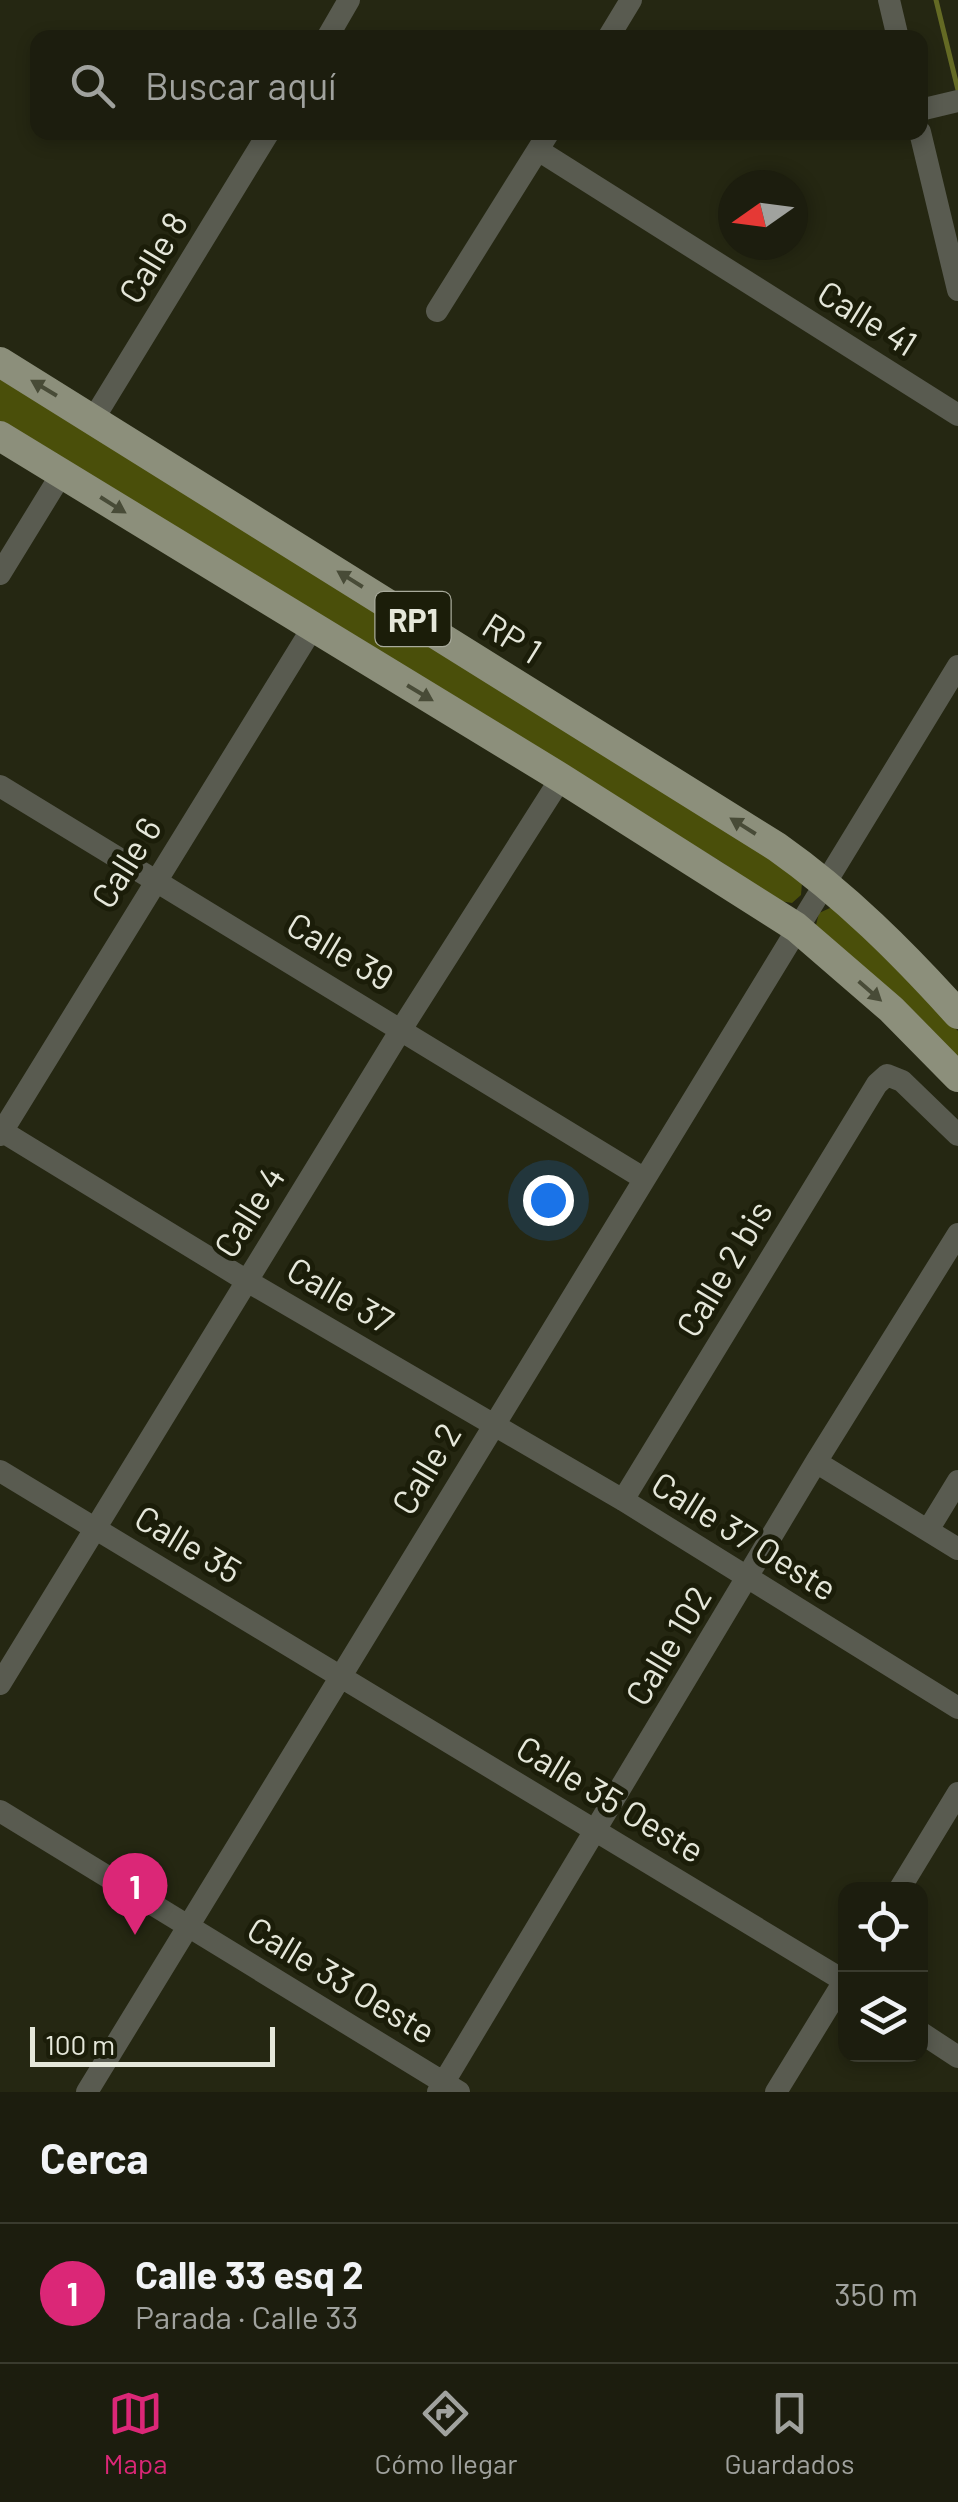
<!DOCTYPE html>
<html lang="es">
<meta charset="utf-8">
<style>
:root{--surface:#1c1d0e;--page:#292a1c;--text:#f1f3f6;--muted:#a0a29e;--line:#3a3b2e;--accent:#db2777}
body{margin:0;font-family:Barlow,sans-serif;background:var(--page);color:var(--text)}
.controls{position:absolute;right:30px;bottom:30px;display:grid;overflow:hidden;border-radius:20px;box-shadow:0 5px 15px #0003}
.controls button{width:90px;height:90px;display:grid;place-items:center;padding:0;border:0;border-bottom:2px solid var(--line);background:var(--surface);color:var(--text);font:50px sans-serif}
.compass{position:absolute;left:718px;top:170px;width:90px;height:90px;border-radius:50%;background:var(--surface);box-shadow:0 5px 15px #0003;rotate:256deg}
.scale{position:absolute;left:30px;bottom:25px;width:245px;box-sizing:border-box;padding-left:10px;border:5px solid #e5e7da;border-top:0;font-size:28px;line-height:35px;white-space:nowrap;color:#e5e7da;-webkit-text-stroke:8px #1b1d09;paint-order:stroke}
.you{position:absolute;left:548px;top:1200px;width:35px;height:35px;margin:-25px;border:8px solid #fff;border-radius:50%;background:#1a73e8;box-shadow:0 0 0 15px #1a73e833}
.badge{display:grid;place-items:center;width:65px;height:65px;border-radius:50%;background:var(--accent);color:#fff;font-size:32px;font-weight:700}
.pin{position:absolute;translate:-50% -82px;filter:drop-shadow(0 2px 5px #0008)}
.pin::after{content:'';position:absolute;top:52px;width:35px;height:30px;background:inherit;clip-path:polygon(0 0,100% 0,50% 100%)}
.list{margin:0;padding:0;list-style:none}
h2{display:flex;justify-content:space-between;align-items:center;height:130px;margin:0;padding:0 40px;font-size:42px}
h2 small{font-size:32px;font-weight:400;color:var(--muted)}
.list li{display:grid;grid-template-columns:65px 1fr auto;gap:30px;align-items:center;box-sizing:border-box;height:140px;padding:0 40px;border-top:2px solid var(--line)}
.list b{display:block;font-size:38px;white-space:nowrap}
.list p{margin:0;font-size:32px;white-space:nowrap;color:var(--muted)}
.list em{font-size:32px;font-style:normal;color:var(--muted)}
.icon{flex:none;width:55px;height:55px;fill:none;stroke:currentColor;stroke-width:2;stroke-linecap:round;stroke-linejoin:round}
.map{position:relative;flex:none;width:958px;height:2092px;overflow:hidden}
.search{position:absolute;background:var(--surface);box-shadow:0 5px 15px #0003;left:30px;right:30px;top:30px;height:110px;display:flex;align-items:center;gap:25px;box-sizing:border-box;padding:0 35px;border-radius:20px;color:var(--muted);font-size:38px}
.sheet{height:270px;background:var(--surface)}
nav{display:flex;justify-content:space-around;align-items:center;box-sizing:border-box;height:140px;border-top:2px solid var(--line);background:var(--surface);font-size:28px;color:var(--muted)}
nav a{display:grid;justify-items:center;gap:5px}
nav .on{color:var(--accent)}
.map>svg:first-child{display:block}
</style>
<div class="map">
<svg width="958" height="2092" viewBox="0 0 958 2092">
<rect width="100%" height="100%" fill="#252712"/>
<path fill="#4a4f0a" d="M0,379l796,494 6,10 -1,12 -9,8 -18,-3 -51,-37 -723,-436z
M830,908h6l70,65 52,58v36l-142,-142 3,-12z"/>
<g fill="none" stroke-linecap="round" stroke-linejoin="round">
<path stroke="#646a24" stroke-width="5" d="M936,0l22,90"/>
<path stroke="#595b50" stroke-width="22" d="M889,0l9,38
M327,38l22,-38
M608,38l23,-38
M920,110l38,-9
M920,132l38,158
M538,150l420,265
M437,311l112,-179
M94,418l175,-286
M0,574l62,-101
M0,786l643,392
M0,1130l247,151 376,219 335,208
M0,1135l313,-508
M816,1462l142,87
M0,1471l846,511
M623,1500l254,-416 10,-9 15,6 56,54
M928,1530l30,-49
M0,1684l402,-656 159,-250
M0,1811l459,281
M899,1890l59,-97
M920,2032l38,25
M87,2092l871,-1426
M438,2092l378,-630 142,-228
M776,2092l70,-114"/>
<path stroke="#8c8f7b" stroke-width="30" d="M0,362l777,485c68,48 126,106 181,167
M0,436l561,342 235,149 95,82 67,68"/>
</g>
<defs><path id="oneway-solid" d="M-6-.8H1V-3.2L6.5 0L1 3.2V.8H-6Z" transform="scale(2.5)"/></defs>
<g fill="#484b37">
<use href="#oneway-solid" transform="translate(44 388) rotate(-149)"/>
<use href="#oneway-solid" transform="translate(113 505) rotate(32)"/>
<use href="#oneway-solid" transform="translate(350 579) rotate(-148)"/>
<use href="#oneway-solid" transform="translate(420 693) rotate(31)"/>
<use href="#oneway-solid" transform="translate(743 826) rotate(-148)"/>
<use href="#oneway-solid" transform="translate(870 991) rotate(41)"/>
</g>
<g text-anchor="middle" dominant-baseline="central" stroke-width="10" stroke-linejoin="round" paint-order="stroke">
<rect fill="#1b1d09" stroke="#a8aa9b" stroke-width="2.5" x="375.5" y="592" width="75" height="54" rx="8"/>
<g font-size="32" font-weight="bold" fill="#e5e7da">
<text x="413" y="619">RP1</text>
</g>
<g font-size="35" fill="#e5e7da" stroke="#1b1d09">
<text transform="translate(152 257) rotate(-59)">Calle 8</text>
<text transform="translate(868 317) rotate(32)">Calle 41</text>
<text transform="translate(513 637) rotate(32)">RP 1</text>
<text transform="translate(125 862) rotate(-58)">Calle 6</text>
<text transform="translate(341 950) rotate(31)">Calle 39</text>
<text transform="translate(248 1211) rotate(-58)">Calle 4</text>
<text transform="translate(723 1268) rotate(-59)">Calle 2 bis</text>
<text transform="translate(341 1294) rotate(30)">Calle 37</text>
<text transform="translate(425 1468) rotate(-59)">Calle 2</text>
<text transform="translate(745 1535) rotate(32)">Calle 37 Oeste</text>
<text transform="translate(189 1543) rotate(31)">Calle 35</text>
<text transform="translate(667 1645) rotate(-59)">Calle 102</text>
<text transform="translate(611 1798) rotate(31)">Calle 35 Oeste</text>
<text transform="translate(342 1979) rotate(31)">Calle 33 Oeste</text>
</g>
</g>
</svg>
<div class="controls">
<button><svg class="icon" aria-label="locate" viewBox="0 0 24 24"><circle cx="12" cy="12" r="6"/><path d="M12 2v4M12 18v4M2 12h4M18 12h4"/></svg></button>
<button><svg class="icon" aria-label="layers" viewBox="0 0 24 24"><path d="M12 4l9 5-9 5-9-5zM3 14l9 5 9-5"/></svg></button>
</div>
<svg class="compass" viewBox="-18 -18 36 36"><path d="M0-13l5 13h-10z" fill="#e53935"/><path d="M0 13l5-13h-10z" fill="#a0a29e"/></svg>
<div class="scale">100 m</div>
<div class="you"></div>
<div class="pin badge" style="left:135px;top:1935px">1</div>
<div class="search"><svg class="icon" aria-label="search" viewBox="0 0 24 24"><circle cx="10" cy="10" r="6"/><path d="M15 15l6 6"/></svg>Buscar aquí</div>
</div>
<section class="sheet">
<h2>Cerca<small></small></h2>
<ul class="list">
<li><span class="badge">1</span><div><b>Calle 33 esq 2</b><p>Parada · Calle 33</p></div><em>350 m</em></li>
</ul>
</section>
<nav>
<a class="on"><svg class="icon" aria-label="map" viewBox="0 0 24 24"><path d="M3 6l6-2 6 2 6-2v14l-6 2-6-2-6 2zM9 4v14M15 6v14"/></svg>Mapa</a>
<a><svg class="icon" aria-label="directions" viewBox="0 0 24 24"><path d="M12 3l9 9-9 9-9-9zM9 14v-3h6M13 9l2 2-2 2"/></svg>Cómo llegar</a>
<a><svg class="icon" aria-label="saved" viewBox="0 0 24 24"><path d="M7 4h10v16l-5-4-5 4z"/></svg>Guardados</a>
</nav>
